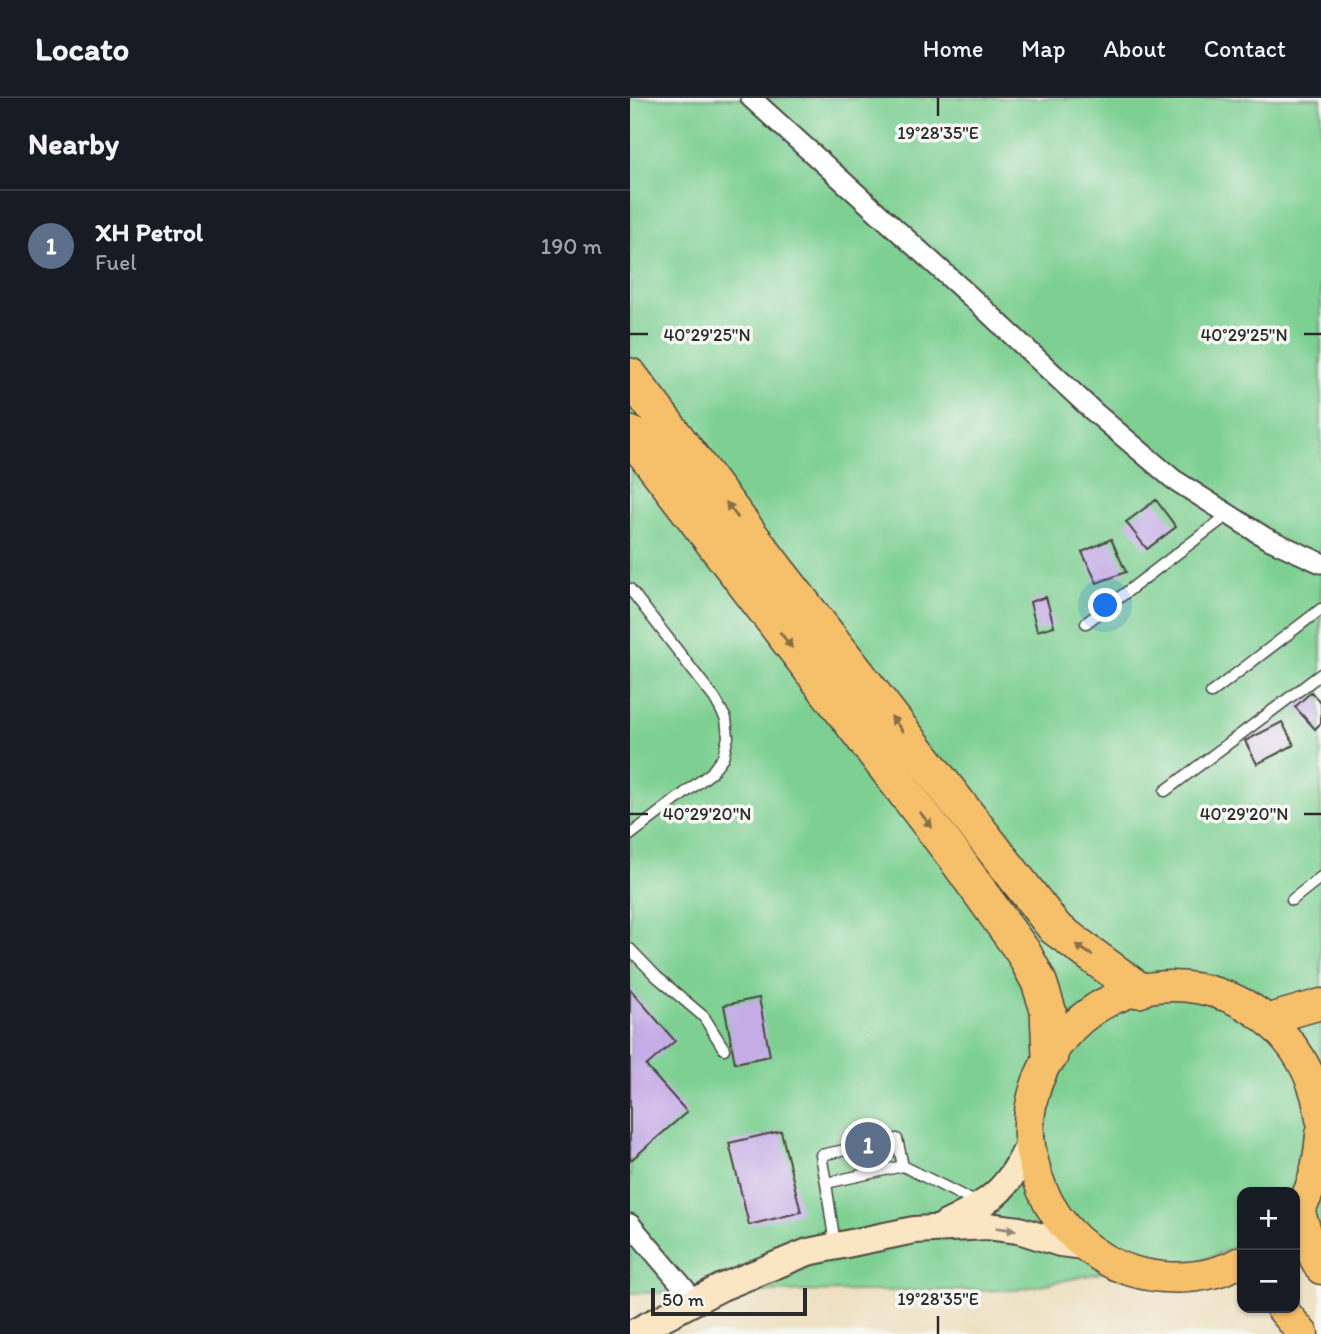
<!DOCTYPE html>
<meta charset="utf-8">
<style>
:root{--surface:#171b24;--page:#242831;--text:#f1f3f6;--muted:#9ea1a6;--line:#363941;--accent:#1a73e8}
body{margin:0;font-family:Itim,sans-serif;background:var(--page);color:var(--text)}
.controls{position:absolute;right:21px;bottom:21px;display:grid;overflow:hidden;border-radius:14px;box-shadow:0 2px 5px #0004}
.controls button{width:63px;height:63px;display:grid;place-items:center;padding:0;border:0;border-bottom:2px solid var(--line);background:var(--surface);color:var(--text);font:35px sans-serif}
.scale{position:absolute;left:21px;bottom:18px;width:156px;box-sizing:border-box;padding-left:7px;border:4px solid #2b2b2b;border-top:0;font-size:19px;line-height:24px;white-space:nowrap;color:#2b2b2b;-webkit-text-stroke:5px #f6f6f2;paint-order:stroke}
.you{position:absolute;left:476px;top:508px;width:24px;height:24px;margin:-18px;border:5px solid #fff;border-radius:50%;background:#1a73e8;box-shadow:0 0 0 10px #1a73e833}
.badge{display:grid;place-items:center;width:46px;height:46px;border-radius:50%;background:var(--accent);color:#fff;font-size:23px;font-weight:700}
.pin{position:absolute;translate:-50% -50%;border:4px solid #fff;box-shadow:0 2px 7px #0006}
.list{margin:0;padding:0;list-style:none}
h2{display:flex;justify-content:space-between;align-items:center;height:91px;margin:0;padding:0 28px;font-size:30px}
h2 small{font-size:23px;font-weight:400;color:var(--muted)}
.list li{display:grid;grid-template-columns:46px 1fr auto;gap:21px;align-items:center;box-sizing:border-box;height:112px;padding:0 28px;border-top:2px solid var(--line)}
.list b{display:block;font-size:26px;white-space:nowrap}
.list p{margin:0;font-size:23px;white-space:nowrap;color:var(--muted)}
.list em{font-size:23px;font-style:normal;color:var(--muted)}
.map{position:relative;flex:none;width:691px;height:1236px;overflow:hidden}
header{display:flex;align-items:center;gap:42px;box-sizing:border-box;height:98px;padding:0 35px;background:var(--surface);border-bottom:2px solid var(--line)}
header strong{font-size:33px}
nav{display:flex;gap:38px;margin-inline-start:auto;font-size:24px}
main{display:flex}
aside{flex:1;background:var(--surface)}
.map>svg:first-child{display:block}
</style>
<header>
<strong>Locato</strong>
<nav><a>Home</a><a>Map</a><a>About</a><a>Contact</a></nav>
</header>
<main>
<aside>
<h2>Nearby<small></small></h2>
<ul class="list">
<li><span class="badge" style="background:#5c6f8a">1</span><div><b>XH Petrol</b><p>Fuel</p></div><em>190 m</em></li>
</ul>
</aside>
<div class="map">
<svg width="691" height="1236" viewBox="0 0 691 1236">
<rect width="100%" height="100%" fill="#f6f6f2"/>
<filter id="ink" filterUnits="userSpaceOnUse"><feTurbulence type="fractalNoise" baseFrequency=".0143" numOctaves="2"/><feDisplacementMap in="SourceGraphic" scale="14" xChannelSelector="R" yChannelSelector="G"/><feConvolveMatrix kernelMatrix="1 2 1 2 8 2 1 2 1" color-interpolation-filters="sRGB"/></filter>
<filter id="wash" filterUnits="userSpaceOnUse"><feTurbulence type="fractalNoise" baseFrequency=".00686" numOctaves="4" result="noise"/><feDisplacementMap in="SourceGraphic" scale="28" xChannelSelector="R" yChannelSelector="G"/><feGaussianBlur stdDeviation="1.57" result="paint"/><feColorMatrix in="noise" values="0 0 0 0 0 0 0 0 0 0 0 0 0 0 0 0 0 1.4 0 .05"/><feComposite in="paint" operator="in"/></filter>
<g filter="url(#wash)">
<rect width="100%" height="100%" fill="#eddebb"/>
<path fill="#7dd092" stroke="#547e5e" stroke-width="2" d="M0,0h691v1130l-26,5v-41h-53v52l-38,16 -21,3 -28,-1 -139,28 -386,3z"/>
<g id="blocks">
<path fill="#c5ace6" d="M526,402l20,27 -29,22 -21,-27z
M481,441l15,33 -29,11 -15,-31z
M416,499l8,29 -17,5 -7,-29z
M681,594l10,11v20l-6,6 -20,-22z
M652,624l12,23 -37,19 -12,-23z
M0,891l45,52 -29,25 41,46 -57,49z
M129,900l11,58 -35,7 -11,-58z
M251,1031l5,22 -32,7 -5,-23z
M151,1033l20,81 -52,13 -20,-82z"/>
</g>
</g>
<g filter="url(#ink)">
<use href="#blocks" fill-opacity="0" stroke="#484641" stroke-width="2"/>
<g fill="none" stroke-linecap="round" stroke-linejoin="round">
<defs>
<path id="lane" d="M0,491l85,110 11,20 2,18 -5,20 -12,16 -81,62
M456,525l143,-109
M581,595l110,-84
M535,693l156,-117
M662,802l29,-23
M0,851l26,27 48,41 20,32
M196,1085l-5,-28 76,-16 6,27
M205,1147l-9,-62 77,-17 76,38"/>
<path id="street" d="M121,0l231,209 111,104 80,68 93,59 55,25
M0,1126l66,78"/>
<path id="secondary" d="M316,1126c43,-21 63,-34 83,-80
M1,1236l91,-47 86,-35 106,-22 73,-4 32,4 41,13 23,3"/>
<path id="primary" d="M639,921l52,-15
M669,1112l16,49 6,10
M665,1118c18,-24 24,-53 26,-82
M612,1163c-42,24 -101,21 -141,-4 -36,-22 -59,-55 -68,-96 -8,-31 -4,-63 10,-92 66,-134 258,-97 278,50
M651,1210l22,26"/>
<path id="highway" d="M0,278l143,189 282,363 84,62
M0,336l324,422 69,96 16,30 9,28 2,46"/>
</defs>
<use href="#lane" stroke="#484641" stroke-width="13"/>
<use href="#street" stroke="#484641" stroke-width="23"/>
<use href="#secondary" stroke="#484641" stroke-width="30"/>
<use href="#primary" stroke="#484641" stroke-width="33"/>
<use href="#highway" stroke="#484641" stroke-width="38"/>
<use href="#lane" stroke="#fff" stroke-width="10"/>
<use href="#street" stroke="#fff" stroke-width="19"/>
<use href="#secondary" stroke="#fbe6c4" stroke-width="26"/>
<use href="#primary" stroke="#f6c06b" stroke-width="30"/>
<use href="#highway" stroke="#f6c06b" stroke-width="35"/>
</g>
<defs><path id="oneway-solid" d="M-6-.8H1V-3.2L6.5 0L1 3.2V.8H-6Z" transform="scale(1.75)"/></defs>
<g fill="#866e48">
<use href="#oneway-solid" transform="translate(102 412) rotate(-127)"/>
<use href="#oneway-solid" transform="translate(156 542) rotate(52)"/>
<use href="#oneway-solid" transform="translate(267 626) rotate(-127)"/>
<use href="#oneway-solid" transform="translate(296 722) rotate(52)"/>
<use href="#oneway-solid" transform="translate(454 852) rotate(-147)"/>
</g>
<use fill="#938878" href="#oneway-solid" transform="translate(376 1131) rotate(7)"/>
</g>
<path fill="none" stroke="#2b2b2b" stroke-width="2.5" d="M308,0v18M0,236h18M674,236h17M0,716h18M674,716h17M308,1218v18"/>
<g font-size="18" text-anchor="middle" fill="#2b2b2b" stroke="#f6f6f2" stroke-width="7" stroke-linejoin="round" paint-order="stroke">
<text x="308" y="41">19°28'35"E</text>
<text x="77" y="243">40°29'25"N</text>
<text x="614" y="243">40°29'25"N</text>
<text x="77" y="722">40°29'20"N</text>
<text x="614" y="722">40°29'20"N</text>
<text x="308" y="1207">19°28'35"E</text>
</g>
</svg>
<div class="controls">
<button>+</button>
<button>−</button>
</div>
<div class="scale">50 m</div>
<div class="you"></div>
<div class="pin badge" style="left:238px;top:1047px;background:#5c6f8a">1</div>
</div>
</main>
